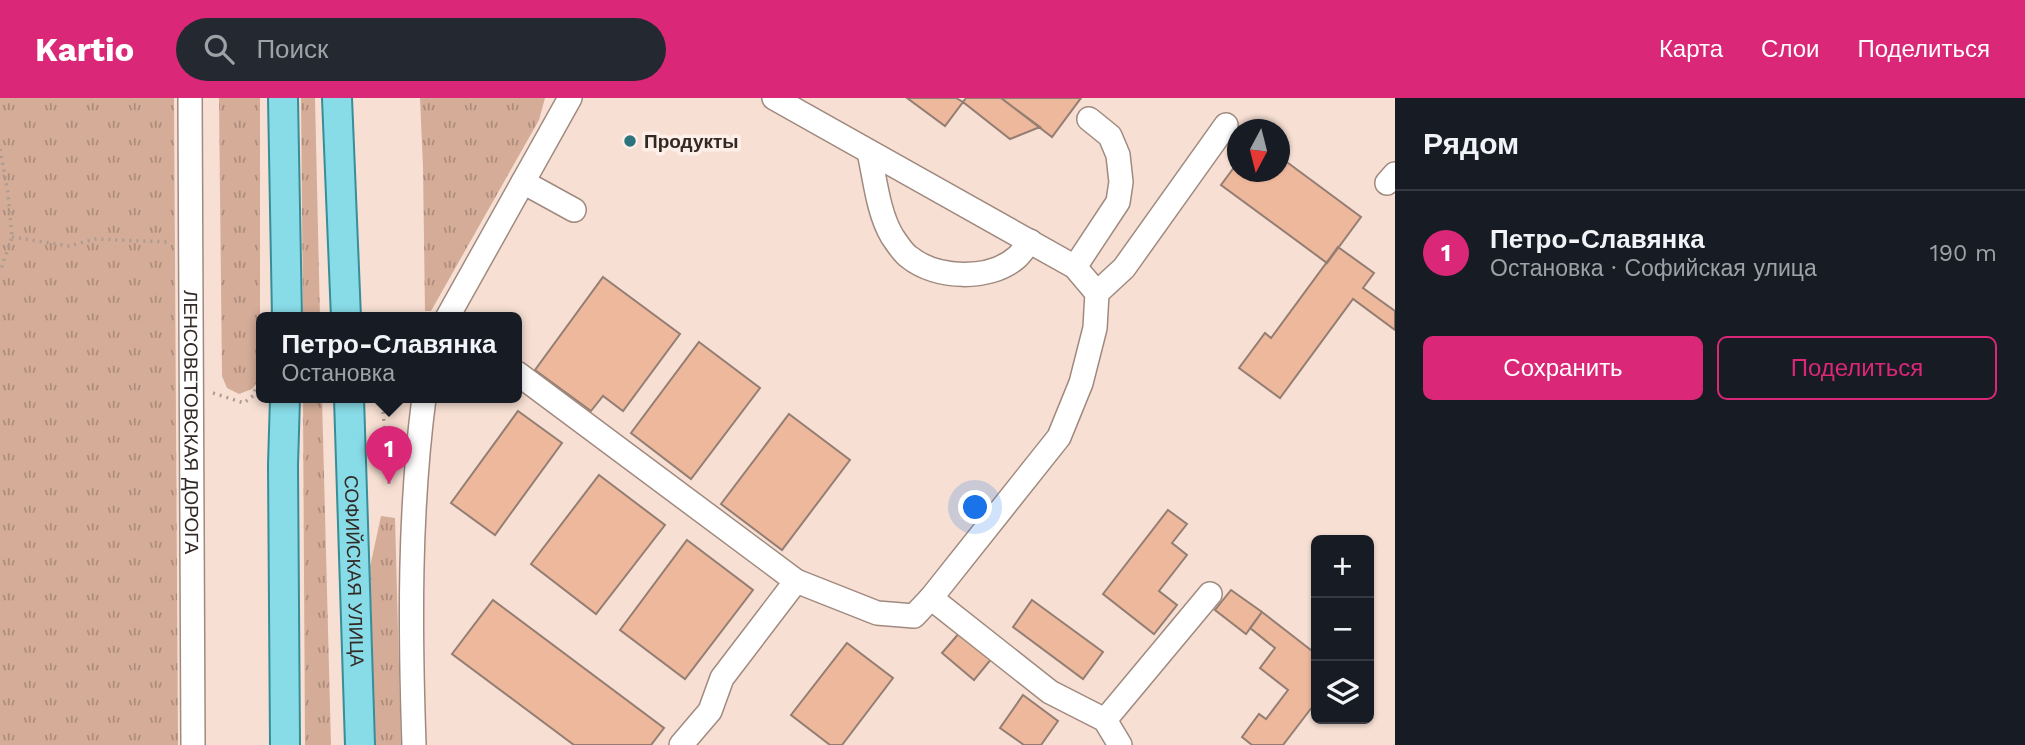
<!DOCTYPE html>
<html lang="ru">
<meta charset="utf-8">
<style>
:root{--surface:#171b24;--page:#242831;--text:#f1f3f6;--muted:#9ea1a6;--line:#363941;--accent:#db2777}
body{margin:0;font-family:"Work Sans",sans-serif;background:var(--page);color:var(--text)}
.controls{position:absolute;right:21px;bottom:21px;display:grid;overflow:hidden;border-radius:10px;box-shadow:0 2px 5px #0004}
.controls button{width:63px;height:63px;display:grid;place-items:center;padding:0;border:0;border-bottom:2px solid var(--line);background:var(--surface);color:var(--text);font:35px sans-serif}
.compass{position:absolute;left:1227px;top:21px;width:63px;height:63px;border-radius:50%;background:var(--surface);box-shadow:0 2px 5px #0004;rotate:187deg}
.you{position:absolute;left:976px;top:410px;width:24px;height:24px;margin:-18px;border:5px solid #fff;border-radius:50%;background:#1a73e8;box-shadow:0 0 0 10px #1a73e833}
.badge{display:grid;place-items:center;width:46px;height:46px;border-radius:50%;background:var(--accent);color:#fff;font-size:23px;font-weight:700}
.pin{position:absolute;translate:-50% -58px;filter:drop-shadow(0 2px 4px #0008)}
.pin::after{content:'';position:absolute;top:37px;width:24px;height:21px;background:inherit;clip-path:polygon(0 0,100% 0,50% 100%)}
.popup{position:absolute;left:256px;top:214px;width:266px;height:91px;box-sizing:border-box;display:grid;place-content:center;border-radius:10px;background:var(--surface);filter:drop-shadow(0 2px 5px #0005);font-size:23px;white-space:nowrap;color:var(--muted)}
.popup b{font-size:26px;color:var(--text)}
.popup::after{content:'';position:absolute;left:50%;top:100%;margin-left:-14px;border:14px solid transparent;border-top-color:var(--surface)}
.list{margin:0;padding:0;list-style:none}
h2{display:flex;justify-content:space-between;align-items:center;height:91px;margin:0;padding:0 28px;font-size:30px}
h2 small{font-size:23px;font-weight:400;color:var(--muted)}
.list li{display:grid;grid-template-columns:46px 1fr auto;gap:21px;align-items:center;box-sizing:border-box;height:126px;padding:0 28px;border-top:2px solid var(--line)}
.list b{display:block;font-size:26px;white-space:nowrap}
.list p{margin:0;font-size:23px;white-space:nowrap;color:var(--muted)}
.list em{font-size:23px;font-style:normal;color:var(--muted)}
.actions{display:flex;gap:14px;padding:21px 28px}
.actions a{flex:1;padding:16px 0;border:2px solid var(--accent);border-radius:10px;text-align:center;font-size:24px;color:var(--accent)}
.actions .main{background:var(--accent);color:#fff}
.icon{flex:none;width:38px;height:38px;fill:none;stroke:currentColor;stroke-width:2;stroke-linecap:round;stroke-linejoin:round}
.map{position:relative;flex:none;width:1395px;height:647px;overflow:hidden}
header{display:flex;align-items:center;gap:42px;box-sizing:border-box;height:98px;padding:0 35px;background:var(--accent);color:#fff}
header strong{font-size:33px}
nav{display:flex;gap:38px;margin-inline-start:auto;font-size:24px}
.search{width:490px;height:63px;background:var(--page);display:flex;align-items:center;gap:18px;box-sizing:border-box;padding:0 24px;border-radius:38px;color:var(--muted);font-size:26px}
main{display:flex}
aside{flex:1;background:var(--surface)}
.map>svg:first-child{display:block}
</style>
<header>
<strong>Kartio</strong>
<div class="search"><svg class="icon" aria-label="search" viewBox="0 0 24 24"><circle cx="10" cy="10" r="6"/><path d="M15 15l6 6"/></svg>Поиск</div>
<nav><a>Карта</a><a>Слои</a><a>Поделиться</a></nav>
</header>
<main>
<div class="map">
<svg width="1395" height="647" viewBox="0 0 1395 647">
<defs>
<pattern id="grass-tufts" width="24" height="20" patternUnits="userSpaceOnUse" patternTransform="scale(1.75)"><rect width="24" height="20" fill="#d4ac98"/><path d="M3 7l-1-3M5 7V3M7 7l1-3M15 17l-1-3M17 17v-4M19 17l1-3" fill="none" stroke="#ad8c7c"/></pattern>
</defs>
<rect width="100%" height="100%" fill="#f7dfd3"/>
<path fill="url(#grass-tufts)" d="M0,0h174l4,647h-178z
M219,0h41v281l-8,10 -13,5 -12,-6 -5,-12z
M301,0h14l5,220h-17z
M420,0h125l-6,22 -108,191h-6l-2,-144z
M303,300h19l9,347h-26z
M381,418l14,2 6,227h-26l-5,-178z"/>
<path fill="#eeb89c" stroke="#947e73" stroke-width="2" d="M907,0h49l7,4 -18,24z
M966,0h35l39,29 -30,12 -47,-37z
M1001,0h80l-29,39z
M1280,59l81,60 -34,46 -106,-78 17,-23v10h42z
M1338,149l36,26 -11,15 32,23v19l-42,-31 -73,99 -41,-30 26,-35 6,5z
M603,179l77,57 -57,77 -20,-15 -12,15 -56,-41z
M699,244l61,46 -69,91 -60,-46z
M518,313l44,32 -67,92 -44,-32z
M789,316l61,46 -68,90 -61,-46z
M599,377l66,50 -69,89 -65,-50z
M1168,412l19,14 -15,19 15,12 -28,36 18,14 -23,29 -51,-40z
M687,442l66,50 -68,89 -65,-49z
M1231,492l31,22 -16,22 -31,-24z
M493,502l171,128 -13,17h-77l-122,-91z
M1032,502l71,52 -20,27 -70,-52z
M1262,514l54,42v48l-33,43h-31l-10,-8 17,-23 7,5 22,-29 -28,-22 15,-20 -25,-20z
M961,533l32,26 -19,23 -32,-27z
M847,545l46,35 -51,67h-12l-39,-30z
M1023,597l35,26 -17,24h-17l-24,-17z"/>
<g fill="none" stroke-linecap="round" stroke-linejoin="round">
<defs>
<g id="minor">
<path id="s1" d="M190,0l3,647"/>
<path d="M774,0l301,169 22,26 -2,35 -14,55 -22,54 -128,161 119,94 55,28 15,25"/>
<path d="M869,54c6,27 9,60 23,84 4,6 11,17 17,21 27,22 80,24 107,1 5,-4 10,-12 14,-17"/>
<path d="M523,84l51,28"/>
<path d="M1387,85l8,-9"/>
<path d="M1075,169l43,-65 3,-20 -3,-27 -8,-19 -21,-17"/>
<path d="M1097,195l27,-25 102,-143"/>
<path d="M447,220l123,-220"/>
<path d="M517,275l279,208 81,32 37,3 17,-18"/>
<path d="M1105,622l105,-126"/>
<path d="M414,647c-4,-116 -5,-232 10,-347"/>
<path d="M681,647l29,-34 12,-33 74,-97"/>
</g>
<g id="major">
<path d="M283,0l4,220"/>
<path d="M337,0l9,220"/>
<path id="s2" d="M349,300l11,347"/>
<path d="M285,647l-2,-280 2,-67"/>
</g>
</defs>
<use href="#minor" stroke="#a08a7f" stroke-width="26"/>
<use href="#major" stroke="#378e98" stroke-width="32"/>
<path stroke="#ae9b92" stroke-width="3.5" stroke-dasharray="2 5" stroke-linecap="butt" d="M0,51l8,44 4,44 -12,35
M12,139l57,9 26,-7 74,3
M213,295l31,10 10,-8 7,-31
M382,300l7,86"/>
<use href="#minor" stroke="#fff" stroke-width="23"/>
<use href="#major" stroke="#88dce7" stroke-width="28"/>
</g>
<circle fill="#2b737d" stroke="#fdefe7" stroke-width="2.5" cx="630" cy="43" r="7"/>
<g text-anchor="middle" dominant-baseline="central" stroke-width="7" stroke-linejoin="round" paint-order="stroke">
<g font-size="19" font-weight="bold" fill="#322924" stroke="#fdefe7" text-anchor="start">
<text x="644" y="43">Продукты</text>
</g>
<g font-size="19" fill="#322924" stroke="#fdefe7">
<text stroke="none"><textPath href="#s1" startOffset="324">ЛЕНСОВЕТОВСКАЯ ДОРОГА</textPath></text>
<text stroke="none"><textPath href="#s2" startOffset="173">СОФИЙСКАЯ УЛИЦА</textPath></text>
</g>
</g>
</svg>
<div class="controls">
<button>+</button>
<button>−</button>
<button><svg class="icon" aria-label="layers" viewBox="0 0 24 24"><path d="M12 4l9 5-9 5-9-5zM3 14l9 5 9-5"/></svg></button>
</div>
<svg class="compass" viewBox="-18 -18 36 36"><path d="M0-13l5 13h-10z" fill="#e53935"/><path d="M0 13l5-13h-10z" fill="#9ea1a6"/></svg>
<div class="you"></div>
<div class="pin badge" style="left:389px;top:386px">1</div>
<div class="popup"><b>Петро-Славянка</b>Остановка</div>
</div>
<aside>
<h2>Рядом<small></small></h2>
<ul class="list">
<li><span class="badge">1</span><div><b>Петро-Славянка</b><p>Остановка · Софийская улица</p></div><em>190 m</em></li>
</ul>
<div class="actions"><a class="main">Сохранить</a><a>Поделиться</a></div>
</aside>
</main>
